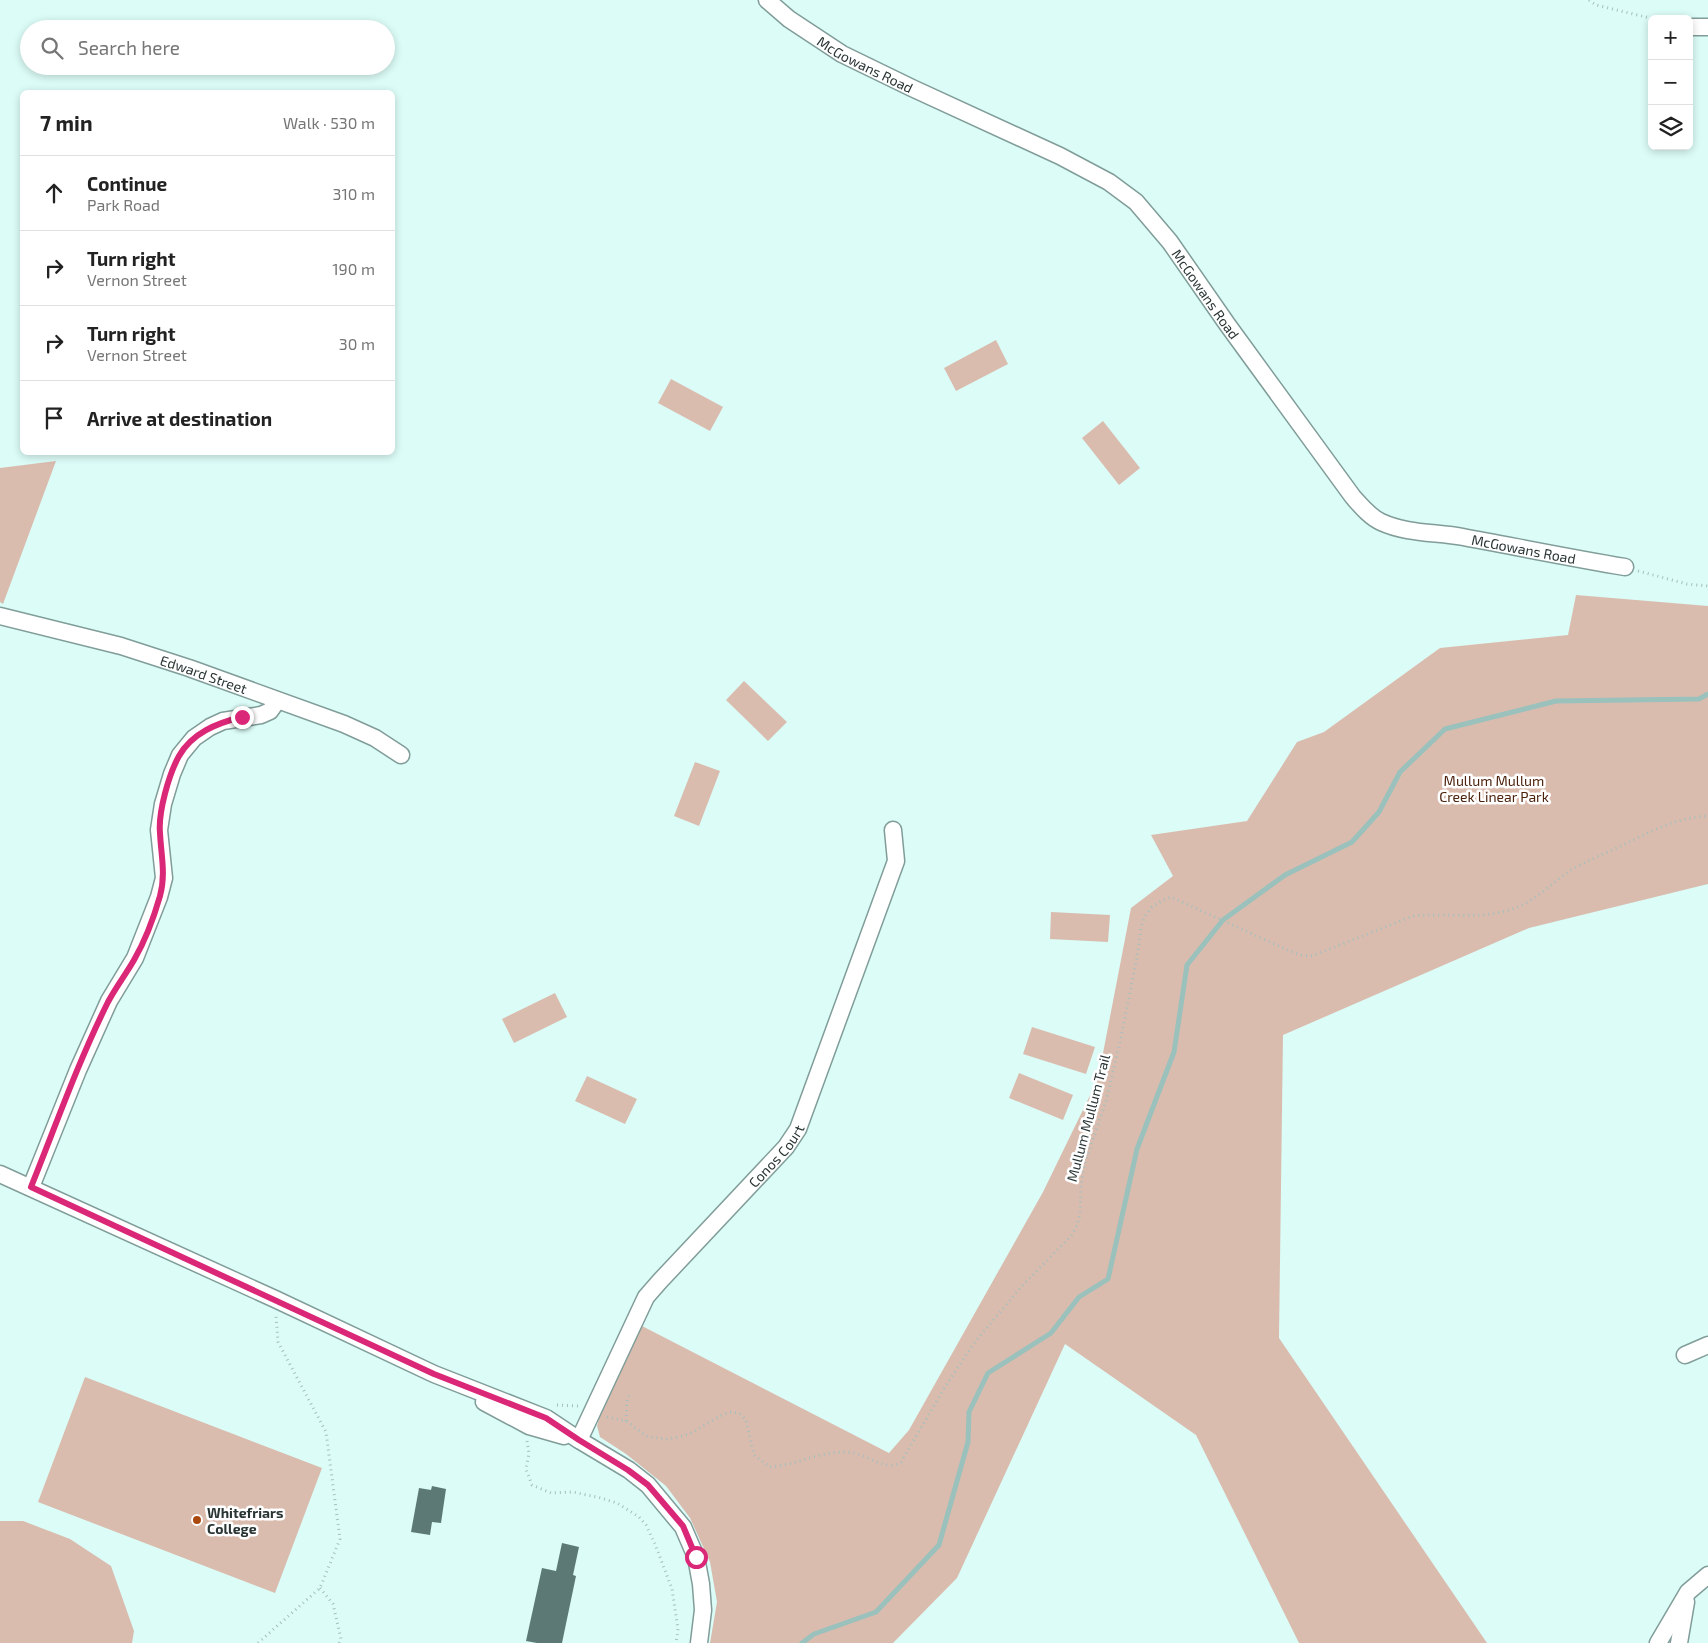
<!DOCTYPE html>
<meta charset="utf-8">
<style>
:root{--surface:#fff;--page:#f2f2f2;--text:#222;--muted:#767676;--line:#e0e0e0}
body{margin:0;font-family:"Exo 2",sans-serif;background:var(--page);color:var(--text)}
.controls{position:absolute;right:15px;top:15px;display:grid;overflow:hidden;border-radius:8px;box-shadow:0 2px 8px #0003}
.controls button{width:45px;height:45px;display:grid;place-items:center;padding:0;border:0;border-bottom:1px solid var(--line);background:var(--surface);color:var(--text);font:25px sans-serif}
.stop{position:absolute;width:15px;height:15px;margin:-11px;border:4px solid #db2777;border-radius:50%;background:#fff}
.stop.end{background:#db2777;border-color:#fff;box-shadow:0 1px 5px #0008}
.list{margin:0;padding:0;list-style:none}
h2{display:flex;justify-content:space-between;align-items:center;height:65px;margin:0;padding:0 20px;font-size:21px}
h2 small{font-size:16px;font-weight:400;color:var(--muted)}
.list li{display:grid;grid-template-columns:32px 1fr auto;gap:15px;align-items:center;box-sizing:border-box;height:75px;padding:0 20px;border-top:1px solid var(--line)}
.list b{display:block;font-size:19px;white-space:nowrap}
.list p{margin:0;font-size:16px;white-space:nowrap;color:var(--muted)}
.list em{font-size:16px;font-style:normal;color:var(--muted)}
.icon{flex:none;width:28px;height:28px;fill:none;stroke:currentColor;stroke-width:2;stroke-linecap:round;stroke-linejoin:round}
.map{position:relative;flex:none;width:1708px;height:1643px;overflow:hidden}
.search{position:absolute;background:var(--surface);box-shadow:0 2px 8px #0003;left:20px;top:20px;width:375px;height:55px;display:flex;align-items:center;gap:12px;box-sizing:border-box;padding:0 18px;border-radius:28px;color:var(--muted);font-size:19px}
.panel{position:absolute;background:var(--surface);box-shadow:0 2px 8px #0003;left:20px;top:90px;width:375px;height:365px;border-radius:8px}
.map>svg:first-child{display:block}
</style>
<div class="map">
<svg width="1708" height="1643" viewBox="0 0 1708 1643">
<rect width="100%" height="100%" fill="#dcfcf7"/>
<path fill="#dabcaf" d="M996,340l12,24 -52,27 -12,-23z
M671,379l52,28 -13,24 -52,-28z
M1103,421l37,47 -21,17 -37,-47z
M56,461l-53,143 -3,-2v-134z
M1576,595l132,11v278l-179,44 -246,107 -4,303 208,305h-188l-103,-208 -131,-91 -108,234 -64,65h-183l7,-41 -7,-40 -20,-44 -24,-32 -40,-32 -26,-17 -3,-11 6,-21 39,-79 247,127 20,-23 134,-238 55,-113 33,-171 42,-32 -22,-41 96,-14 50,-79 27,-10 116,-84 128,-13z
M744,681l43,41 -19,19 -42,-41z
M695,762l25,9 -21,55 -25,-10z
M1051,912l59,3 -2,27 -58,-3z
M555,993l12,24 -53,26 -12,-24z
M1032,1027l63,20 -9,27 -63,-20z
M1019,1073l54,22 -10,25 -54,-22z
M587,1076l50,23 -12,25 -50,-23z
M85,1377l237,91 -47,125 -237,-91z
M0,1521h23l47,18 41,27 23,65 -2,12h-132z"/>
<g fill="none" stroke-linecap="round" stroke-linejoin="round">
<path stroke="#9ac1bb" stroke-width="5" d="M802,1643l12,-9 62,-22 63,-67 29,-103 1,-30 19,-39 63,-40 28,-36 29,-18 29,-130 37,-97 13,-87 36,-45 62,-45 67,-33 27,-30 21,-40 45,-43 111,-28 143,-2 9,-5"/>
</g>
<path fill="#5c7975" d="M432,1486l14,3 -5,34 -9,-1 -2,13 -19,-3 8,-44 12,2z
M562,1543l17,4 -6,28 3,1 -14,67h-25l-11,-2 16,-73 14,3z"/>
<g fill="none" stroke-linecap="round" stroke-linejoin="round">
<defs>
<g id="minor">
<path id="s1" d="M767,0l22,19 53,35 70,34 148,68 49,26 27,20 34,40 57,82 126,173c8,9 17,20 28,25 26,12 55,10 82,15 54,10 108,21 162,30"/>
<path d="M1689,27h19"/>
<path id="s2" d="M0,616l121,30 68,22 155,56 31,14 26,17"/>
<path d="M0,1174l275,125 159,75 112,44 33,22 50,30 19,15 35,42 13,30 5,27 2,26 -4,33"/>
<path d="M31,1187l47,-117 31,-69 26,-43 24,-61 5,-19 -5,-48 4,-26 9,-30 8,-19 14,-17 16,-11 13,-6 38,-6 9,-4 7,-10"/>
<path d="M1685,1355l23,-10"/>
<path d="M484,1402l45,24 35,10"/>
<path id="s3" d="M579,1440l67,-143 14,-16 126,-134 12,-18 98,-268 -3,-31"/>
<path d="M1658,1643l30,-51 20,-17"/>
<path d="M1679,1643l7,-41"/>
</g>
</defs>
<use href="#minor" stroke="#809d99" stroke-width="19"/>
<path stroke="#a5bfbb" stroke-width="3" stroke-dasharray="1 4" stroke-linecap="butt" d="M1589,0l7,5 58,14
M1638,571l49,13 21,2
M557,1405l21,1
M607,1417l19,4 22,16 19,2 12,-2 12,-4 29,-17 10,-4 9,1 7,7 8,35 16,12c28,-2 56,-19 84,-14 16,3 32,19 47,9l44,-75 29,-44 49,-58 48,-49 6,-11 3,-11 1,-27 3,-21 22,-65 14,-59 17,-84 4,-31 4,-11 7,-9 11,-7 8,-3 112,51 17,7 12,1 101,-40c37,-4 74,6 109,-11 18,-9 32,-24 49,-35 16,-9 32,-16 48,-23 29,-14 57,-30 89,-31
M626,1421l1,-20 3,-8
M527,1441l2,12 -3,16 6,16 19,8 22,-1 28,6 16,5 22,14 7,8 9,19 17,45 6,40 -2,14
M320,1588l13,16 8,35 -2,4
M258,1643l62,-55 20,-49 -14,-107 -48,-90 -2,-26"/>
<use href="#minor" stroke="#fff" stroke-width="16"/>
</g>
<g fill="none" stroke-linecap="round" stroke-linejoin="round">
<path stroke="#db2777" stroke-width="6" d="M242,717c-25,6 -50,16 -63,39 -10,18 -21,56 -19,77 1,22 6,41 0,63 -6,21 -15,45 -26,64 -8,14 -18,27 -26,42 -30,60 -52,123 -77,185l403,187 112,44 33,22 49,30 20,15 35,41 13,31"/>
</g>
<circle fill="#ab4810" stroke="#fff" stroke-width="2" cx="197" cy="1520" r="5"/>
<g text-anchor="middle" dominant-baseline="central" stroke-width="5" stroke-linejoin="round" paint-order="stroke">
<g font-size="14" fill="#293533" stroke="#fff">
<text stroke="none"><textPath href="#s1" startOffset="118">McGowans Road</textPath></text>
<text stroke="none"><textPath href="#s1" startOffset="538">McGowans Road</textPath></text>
<text stroke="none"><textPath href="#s1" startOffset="972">McGowans Road</textPath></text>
<text stroke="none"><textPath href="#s2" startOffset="212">Edward Street</textPath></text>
<text transform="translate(1088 1118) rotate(-75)">Mullum Mullum Trail</text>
<text stroke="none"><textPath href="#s3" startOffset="350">Conos Court</textPath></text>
</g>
<g font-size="14" fill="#4b210c" stroke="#fff">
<text x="1494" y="780">Mullum Mullum<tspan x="1494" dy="16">Creek Linear Park</tspan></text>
</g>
<g font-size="14" font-weight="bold" fill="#293533" stroke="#fff" text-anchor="start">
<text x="207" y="1512">Whitefriars<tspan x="207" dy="16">College</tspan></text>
</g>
</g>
</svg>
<div class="controls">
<button>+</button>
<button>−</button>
<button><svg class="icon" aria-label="layers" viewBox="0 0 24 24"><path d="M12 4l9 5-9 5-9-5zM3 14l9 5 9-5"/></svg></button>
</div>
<div class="stop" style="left:696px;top:1557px"></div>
<div class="stop end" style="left:242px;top:717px"></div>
<div class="search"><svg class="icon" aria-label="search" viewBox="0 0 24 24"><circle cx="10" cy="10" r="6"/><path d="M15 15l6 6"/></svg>Search here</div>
<section class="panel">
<h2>7 min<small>Walk · 530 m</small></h2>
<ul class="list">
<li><svg class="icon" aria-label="ahead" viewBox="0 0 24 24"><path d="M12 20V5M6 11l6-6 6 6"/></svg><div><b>Continue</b><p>Park Road</p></div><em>310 m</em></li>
<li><svg class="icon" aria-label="right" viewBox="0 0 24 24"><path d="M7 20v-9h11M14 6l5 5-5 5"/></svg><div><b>Turn right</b><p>Vernon Street</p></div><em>190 m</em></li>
<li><svg class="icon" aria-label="right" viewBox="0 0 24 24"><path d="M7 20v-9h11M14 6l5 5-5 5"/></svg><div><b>Turn right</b><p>Vernon Street</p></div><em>30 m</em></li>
<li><svg class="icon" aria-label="arrive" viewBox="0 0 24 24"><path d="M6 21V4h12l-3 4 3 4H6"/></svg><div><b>Arrive at destination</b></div></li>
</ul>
</section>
</div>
